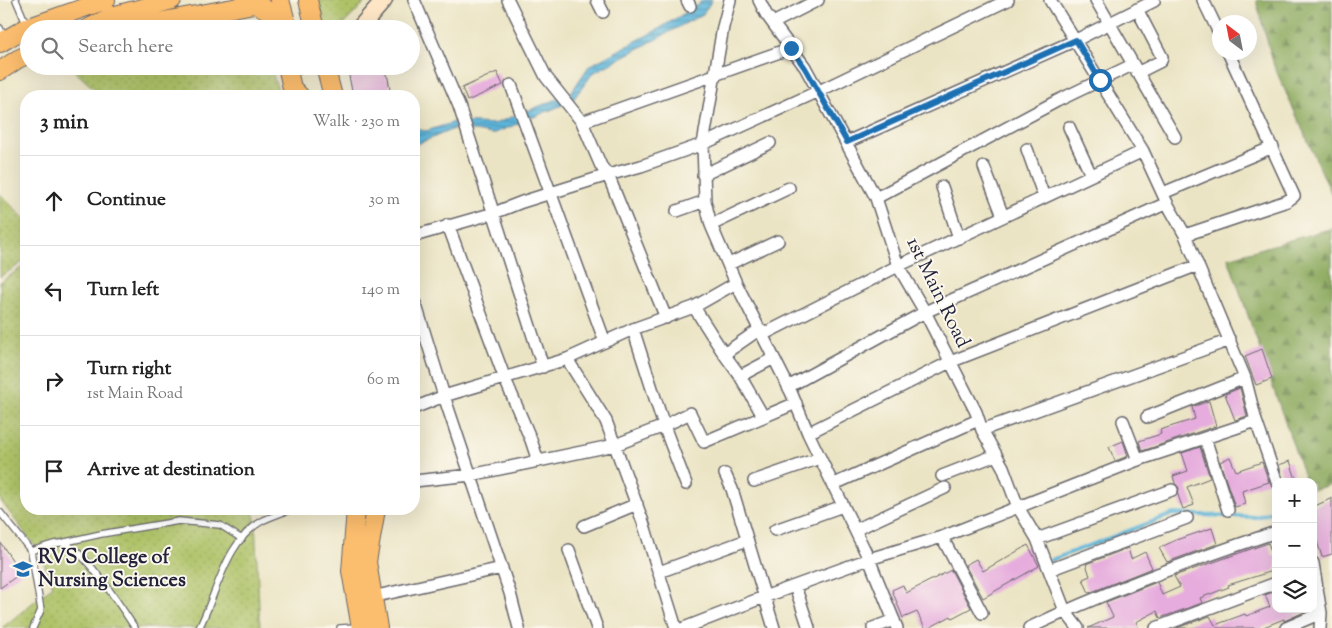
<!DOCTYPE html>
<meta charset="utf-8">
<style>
:root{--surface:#fff;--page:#f6f6f6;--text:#222;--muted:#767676;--line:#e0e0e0}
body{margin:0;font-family:"Sorts Mill Goudy",serif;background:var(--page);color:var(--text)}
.controls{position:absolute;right:15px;bottom:15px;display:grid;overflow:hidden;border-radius:10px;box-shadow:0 5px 20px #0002}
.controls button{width:45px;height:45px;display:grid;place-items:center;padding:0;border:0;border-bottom:1px solid var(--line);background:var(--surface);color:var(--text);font:25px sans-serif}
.compass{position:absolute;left:1212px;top:15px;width:45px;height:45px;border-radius:50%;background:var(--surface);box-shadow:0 5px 20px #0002;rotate:328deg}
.stop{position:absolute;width:15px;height:15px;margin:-11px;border:4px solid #1f6fb2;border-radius:50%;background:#fff}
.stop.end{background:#1f6fb2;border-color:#fff;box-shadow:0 1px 5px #0008}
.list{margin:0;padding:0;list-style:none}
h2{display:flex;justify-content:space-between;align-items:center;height:65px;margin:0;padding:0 20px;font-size:21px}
h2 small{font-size:16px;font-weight:400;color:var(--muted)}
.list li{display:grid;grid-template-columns:32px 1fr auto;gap:15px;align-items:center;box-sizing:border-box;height:90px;padding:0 20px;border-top:1px solid var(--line)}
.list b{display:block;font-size:19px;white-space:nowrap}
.list p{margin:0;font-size:16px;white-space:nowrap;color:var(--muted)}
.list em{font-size:16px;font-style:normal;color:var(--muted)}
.icon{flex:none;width:28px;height:28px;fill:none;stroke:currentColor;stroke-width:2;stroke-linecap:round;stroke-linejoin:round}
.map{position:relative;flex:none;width:1332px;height:628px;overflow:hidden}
.search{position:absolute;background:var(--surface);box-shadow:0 5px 20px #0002;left:20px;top:20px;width:400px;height:55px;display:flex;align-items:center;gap:12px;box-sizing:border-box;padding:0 18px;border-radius:28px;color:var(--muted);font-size:19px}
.panel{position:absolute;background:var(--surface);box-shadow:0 5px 20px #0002;left:20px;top:90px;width:400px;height:425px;border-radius:20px}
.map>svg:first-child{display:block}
</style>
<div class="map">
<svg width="1332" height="628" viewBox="0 0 1332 628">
<defs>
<pattern id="grass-dots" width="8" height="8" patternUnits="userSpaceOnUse" patternTransform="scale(1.25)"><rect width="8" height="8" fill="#aec267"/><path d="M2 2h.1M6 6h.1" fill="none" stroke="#95a65a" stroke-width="1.8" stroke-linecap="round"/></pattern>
<pattern id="forest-firs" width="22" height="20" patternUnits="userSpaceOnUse" patternTransform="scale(1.25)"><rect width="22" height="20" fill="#8aa85c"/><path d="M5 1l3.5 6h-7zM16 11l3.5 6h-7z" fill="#70884d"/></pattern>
<pattern id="water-rules" width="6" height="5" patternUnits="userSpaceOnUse" patternTransform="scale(1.25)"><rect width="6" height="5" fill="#5db5da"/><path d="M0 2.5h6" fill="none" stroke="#4c93b2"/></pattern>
</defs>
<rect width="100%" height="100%" fill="#fbf7ec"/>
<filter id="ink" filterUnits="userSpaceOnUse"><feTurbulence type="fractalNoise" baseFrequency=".02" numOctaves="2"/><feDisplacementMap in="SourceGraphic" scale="10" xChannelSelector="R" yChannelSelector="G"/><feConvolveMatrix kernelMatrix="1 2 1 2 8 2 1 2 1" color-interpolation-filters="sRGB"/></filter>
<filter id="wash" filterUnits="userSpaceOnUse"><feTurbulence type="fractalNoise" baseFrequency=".0096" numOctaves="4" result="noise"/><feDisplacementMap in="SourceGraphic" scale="20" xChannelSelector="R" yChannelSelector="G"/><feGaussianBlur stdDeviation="1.12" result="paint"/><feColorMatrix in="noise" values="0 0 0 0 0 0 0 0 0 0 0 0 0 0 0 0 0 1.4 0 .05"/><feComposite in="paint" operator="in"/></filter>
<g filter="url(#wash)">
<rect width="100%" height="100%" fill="#ebe4c4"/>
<path fill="url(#grass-dots)" stroke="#687251" d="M313,0h54l-28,29h-18z
M69,66h201l10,30h-178z
M0,194l26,26v40l-26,17z
M26,265v244h226l3,10 5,109h-258l51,-42 -14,-35 -39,-51v-218z"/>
<path fill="url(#forest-firs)" stroke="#56654c" d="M1257,0h75v195l-58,-129 -17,-61z
M1332,228v256l-19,6v-8h-7l-78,-224z"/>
<path fill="url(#water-rules)" stroke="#406c8a" d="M702,0h10l-9,14 -110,59 -21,28 -79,33 -37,-6 -41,17 -1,-16 12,2 29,-9 39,2 76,-30 19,-28 68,-36 41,-25z"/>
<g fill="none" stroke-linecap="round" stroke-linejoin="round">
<path stroke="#5db5da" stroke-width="4" d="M1051,560l122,-46 84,3 19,-7"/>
</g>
<g id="blocks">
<path fill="#e6acdd" d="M353,66h28l7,12 3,18h-38l-5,-25z
M497,72l6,13 -36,16 -5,-13z
M1262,349l10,30 -16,6 -11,-29z
M1240,388l7,28 -12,4 -10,-26z
M1209,401l7,25 -74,25 -3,-10 22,-7 -1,-4 35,-11 -3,-12z
M1123,441l5,15 -13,5 -6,-14z
M1200,447l10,31 -23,9 7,18 -11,4 -5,-14 1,-7 -4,-5 -2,-7 15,-5 -6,-18z
M1230,457l6,14 26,-9 7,20 -27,9 3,13 -10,3 -15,-45z
M1290,461l7,21h-13l-5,-17z
M1332,498v56l-10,3 -9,-28v-22z
M1212,528l5,16 -50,18 -8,-14 17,-8z
M0,542l21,31 -21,15z
M1268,543l5,13 3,-1v15l-48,15 1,2 -29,11 2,5 -42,15 -3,-7 -21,11 3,6h-51l25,-11 -7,-15 51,-20 5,13 18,-8 -6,-11z
M1028,545l11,21 -56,32 -18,-33 11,-6 7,12z
M1128,548l3,11 14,-7 7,16 -63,25 -6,-14 7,-3 -4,-12z
M951,570l20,38 -19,10 -1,-2 -22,12h-4l-8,-16 -14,6 -11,-28 11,-5 3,8z
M1276,591v18h35l-27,12v-2l-23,9h-84l33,-12 5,9 30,-11 1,2 24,-9 -5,-12z"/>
</g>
</g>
<g filter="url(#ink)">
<use href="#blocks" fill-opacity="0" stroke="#68666b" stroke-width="1"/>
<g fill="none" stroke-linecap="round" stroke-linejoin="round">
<defs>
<path id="lane" d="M16,0l11,26
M0,28l4,9
M0,512l31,39 10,59 -8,18
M61,543l40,-9 78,-13 41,4 22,14
M31,551c8,-2 24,-9 31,-8 20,2 61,67 73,85
M199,628c19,-36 26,-88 65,-108 9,-4 20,-8 29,-11
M340,628l18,-1"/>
<path id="street" d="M414,0l45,106 84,261
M508,0l38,77 36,45 19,44 7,9 58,143
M597,0l6,12
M687,0l3,6
M730,0l-7,27 -20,117 2,57 6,24 25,58 55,109 17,41 61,126 28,69
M759,0l7,14 39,53 71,131 22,68 27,46 51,100 6,18 21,37 15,40 19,32 28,72 13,17
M1050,0l93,151 24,52 18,32
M1096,0l79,137
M1203,0l17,35
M1137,9l25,48 -1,4 -24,12
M773,23l45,-23
M1228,52l66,144 -7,5 -102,34 60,143 11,43 21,61
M511,85l94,257
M582,122l209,-74
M1069,127l22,48
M847,142l229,-102 78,-39
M1027,149l17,48
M984,167l19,49
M703,175l67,-32
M942,187l17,51
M1163,193l110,-46
M876,198l181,-97 75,-36
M677,211l28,-10
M448,225l57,154 26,61 7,21
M711,225l78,-37
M414,236l80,-23 28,-11 86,-27 33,-9 62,-22 116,-53 189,-91
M729,264l49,-23
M414,299l30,97 66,197 9,35
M694,307l30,47
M760,329l-36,25 16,22 23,40
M762,335l136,-69 245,-115
M740,376l34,-18
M788,387l137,-75 242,-109
M414,408l30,-12 123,-37
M1147,417l98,-39
M1123,421l15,39
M982,430l248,-90
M808,433l142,-71 248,-97
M1205,438l23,72
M725,474l7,15 42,139
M942,476l54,-21
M414,481l57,-6 144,-30 49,-19 -31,-97
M754,481l66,-23
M686,484l-22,-58 26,-13 14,29 92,-39
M832,485l146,-65
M584,526l53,-22
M775,530l68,-24
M855,530l90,-42
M942,537l40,76
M1037,539l135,-49
M569,550l28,78
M1313,563l8,50 -1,15
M1049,570l138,-52
M659,572l88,-32
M795,586l14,42
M372,597l130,-29
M676,628l-33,-106 -37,-101 -39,-62 66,-30 61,-22 42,-24
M684,628l80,-31 105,-38 73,-22 196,-77 118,-39
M873,628l21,-8
M1029,628c80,-38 163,-68 247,-96
M1156,628l120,-45
M1286,628l35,-15"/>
<path id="secondary" d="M359,29l25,-29"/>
<path id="primary" d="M280,0l8,29
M308,0l7,29
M112,16l25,10 117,-22c14,4 20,11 24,25
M87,29l25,-13 60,-16
M0,43l24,-14 82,-29
M287,66l5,22 8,8
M325,66l8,30
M0,71l18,-12 11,-5
M356,509l-5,62 10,57
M376,509l-9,53 11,66"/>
</defs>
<use href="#lane" stroke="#68666b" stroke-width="8"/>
<use href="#street" stroke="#68666b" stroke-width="14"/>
<use href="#secondary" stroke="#68666b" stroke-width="19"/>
<use href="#primary" stroke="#68666b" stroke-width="20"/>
<use href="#lane" stroke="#fff" stroke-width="5.5"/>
<use href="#street" stroke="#fff" stroke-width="11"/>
<use href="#secondary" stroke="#fde5c5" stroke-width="16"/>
<use href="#primary" stroke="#fbbd6e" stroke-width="18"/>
</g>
</g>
<g fill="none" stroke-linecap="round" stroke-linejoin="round" filter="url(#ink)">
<path stroke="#1f6fb2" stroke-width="6" d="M791,48l14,20 42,74 229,-102 24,40"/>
</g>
<defs>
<symbol id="university-bare" viewBox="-9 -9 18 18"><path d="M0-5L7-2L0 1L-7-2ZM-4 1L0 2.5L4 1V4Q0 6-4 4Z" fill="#1f6fb2" stroke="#fbf7ec" stroke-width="2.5" paint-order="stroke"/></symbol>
</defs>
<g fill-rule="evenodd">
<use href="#university-bare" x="9" y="555" width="28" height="28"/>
</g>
<g text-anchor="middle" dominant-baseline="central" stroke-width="4" stroke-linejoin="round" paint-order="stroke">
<g font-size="20" fill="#22223b" stroke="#fbf7ec">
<text transform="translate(937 293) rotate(64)">1st Main Road</text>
</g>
<g font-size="20" font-weight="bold" fill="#22223b" stroke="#fbf7ec" text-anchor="start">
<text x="38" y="558">RVS College of<tspan x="38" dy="23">Nursing Sciences</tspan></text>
</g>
</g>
</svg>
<div class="controls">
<button>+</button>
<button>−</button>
<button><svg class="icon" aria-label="layers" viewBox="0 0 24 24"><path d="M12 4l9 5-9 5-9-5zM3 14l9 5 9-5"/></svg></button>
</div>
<svg class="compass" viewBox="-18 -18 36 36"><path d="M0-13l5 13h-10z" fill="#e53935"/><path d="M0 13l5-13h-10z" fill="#767676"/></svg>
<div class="stop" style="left:1100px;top:80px"></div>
<div class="stop end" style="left:791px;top:48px"></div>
<div class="search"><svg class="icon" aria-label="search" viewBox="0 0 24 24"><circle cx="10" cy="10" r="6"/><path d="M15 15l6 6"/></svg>Search here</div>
<section class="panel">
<h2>3 min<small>Walk · 230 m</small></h2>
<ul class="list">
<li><svg class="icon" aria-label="ahead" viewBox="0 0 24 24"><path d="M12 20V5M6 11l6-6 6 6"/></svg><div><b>Continue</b></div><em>30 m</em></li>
<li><svg class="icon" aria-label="left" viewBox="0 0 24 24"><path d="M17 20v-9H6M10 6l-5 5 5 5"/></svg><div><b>Turn left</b></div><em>140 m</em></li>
<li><svg class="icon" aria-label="right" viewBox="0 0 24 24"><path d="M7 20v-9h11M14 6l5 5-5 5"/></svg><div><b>Turn right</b><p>1st Main Road</p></div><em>60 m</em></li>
<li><svg class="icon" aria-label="arrive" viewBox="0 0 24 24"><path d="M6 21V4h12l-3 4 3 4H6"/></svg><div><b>Arrive at destination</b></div></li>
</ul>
</section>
</div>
